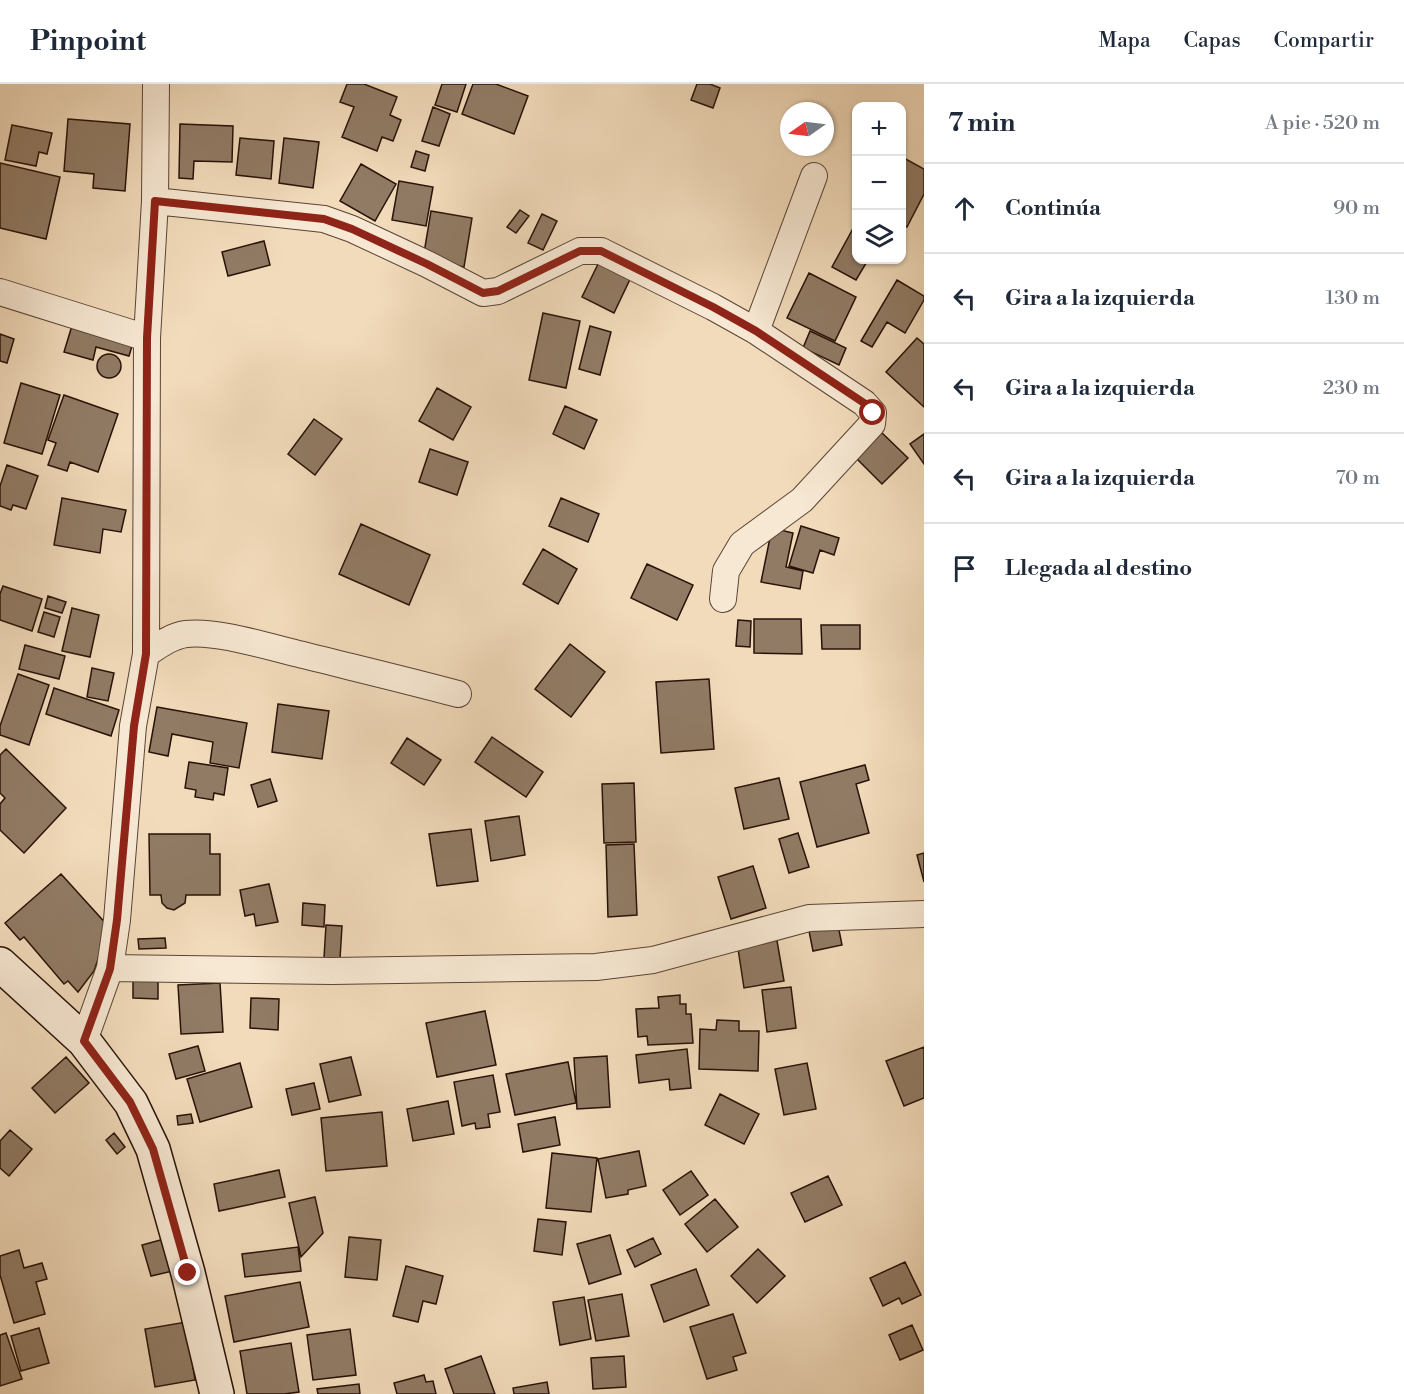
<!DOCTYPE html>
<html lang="es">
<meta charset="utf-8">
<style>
:root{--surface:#fff;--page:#f6f6f7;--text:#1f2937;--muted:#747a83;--line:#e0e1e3}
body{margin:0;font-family:"Libre Bodoni",serif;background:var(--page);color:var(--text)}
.controls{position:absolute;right:18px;top:18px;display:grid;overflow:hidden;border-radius:12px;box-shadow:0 2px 4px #0004}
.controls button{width:54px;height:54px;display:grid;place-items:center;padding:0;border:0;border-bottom:2px solid var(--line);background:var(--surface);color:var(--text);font:30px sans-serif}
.compass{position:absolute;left:780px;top:18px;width:54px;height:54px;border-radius:50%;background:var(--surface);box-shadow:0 2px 4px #0004;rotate:256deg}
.stop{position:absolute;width:18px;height:18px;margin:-14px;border:4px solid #8f2418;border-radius:50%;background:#fff}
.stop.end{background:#8f2418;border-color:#fff;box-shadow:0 2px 6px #0008}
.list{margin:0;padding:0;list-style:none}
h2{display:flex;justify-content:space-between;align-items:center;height:78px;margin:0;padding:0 24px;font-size:26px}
h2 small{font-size:20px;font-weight:400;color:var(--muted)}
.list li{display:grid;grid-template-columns:39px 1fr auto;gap:18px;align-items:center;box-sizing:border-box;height:90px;padding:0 24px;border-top:2px solid var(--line)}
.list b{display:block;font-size:22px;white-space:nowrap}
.list em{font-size:20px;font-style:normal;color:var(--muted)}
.icon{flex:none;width:33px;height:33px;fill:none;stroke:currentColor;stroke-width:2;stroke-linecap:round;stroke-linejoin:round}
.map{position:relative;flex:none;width:924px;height:1310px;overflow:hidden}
header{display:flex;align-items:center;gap:36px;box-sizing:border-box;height:84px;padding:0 30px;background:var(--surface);border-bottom:2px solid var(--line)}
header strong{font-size:28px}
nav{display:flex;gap:33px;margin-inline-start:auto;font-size:21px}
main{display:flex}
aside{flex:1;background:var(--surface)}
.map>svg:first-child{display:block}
</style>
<header>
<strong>Pinpoint</strong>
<nav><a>Mapa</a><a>Capas</a><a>Compartir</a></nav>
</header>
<main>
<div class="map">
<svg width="924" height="1310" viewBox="0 0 924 1310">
<rect width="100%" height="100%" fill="#f2dbbb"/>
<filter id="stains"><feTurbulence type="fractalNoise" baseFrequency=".00333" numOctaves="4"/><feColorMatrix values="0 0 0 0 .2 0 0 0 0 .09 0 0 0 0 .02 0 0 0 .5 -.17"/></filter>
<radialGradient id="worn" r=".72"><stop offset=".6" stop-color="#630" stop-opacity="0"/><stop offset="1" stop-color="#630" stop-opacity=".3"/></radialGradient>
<path fill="#917b65" stroke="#281208" stroke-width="1.5" d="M347,0h17l33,13 -7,18 11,5 -8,21 -11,-4 -5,14 -35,-14 12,-30 -14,-5z
M442,0h24l-9,28 -22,-7z
M473,0h23l32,12 -14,38 -52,-20z
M697,0h13l10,4 -7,20 -22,-8z
M433,23l17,7 -11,32 -17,-5z
M68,35l62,5 -5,67 -32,-3 1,-14 -30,-3z
M180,40l53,2 -1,36 -38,-1 -1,18 -14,-1z
M12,41l40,8 -5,21 -8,-2 -3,14 -31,-6z
M240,54l34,3 -3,38 -35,-4z
M284,54l35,4 -6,46 -34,-5z
M416,67l13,4 -4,16 -14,-4z
M902,73l22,12v25l-17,33 -5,-3z
M0,79l60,14 -14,62 -46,-11z
M361,80l35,20 -21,37 -35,-20z
M399,97l34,6 -7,39 -34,-6z
M520,126l9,6 -13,17 -9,-6z
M431,127l41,7 -8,49 -41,-8z
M542,130l15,7 -14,29 -15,-7z
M856,139v37h12l-12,20 -24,-13z
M264,157l6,24 -42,11 -6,-24z
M600,176l32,15 -18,38 -32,-16z
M809,189l47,24 -21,44 -48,-23z
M897,196l27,16v4l-19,33 -18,-11 -15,25 -11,-6z
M543,229l37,8 -14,67 -37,-8z
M74,235l61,17 -6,20 -33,-9 -3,13 -29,-8z
M590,242l21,6 -11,43 -21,-6z
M810,247l36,17 -7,17 -36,-17z
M0,250l14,5 -7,24 -7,-2z
M917,254l7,6v63l-38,-35z
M97 282a12 12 0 1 1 24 0a12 12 0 1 1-24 0Z
M21,299l39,12 -18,59 -38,-11z
M437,304l34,19 -18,33 -34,-19z
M64,311l54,19 -20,58 -28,-10 -3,9 -19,-6 8,-22 -8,-3z
M565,322l32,14 -13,29 -31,-15z
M314,335l28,20 -27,36 -27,-21z
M880,347l28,27 -26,26 -27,-27z
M924,350v30l-14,-20z
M430,365l38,13 -11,33 -38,-13z
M7,381l31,11 -12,33 -13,-4 -2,5 -11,-4v-20z
M62,414l64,12 -5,22 -18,-3 -3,24 -46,-8z
M561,414l38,16 -11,28 -39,-16z
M361,440l69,31 -21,50 -70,-31z
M801,442l38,12 -5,17 -14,-5 -7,23 -24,-7z
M772,444l21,5 -7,34 17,4 -3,18 -39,-7z
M543,465l34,20 -19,35 -35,-20z
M647,480l46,21 -16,35 -46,-22z
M3,502l39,13 -10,32 -32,-11v-26z
M48,512l18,6 -4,11 -17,-5z
M72,524l27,7 -9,42 -28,-6z
M44,528l16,5 -6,20 -16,-5z
M754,535h47l1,35 -48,-1z
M738,536l13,1 -1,26 -14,-1z
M821,541h39v24h-38z
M570,560l35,28 -34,45 -36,-28z
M25,561l40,11 -6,23 -40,-10z
M92,584l22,5 -6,28 -21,-4z
M18,590l31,11 -20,60 -29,-10v-9z
M709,595l5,70 -53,4 -5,-71z
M54,604l65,22 -8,26 -65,-22z
M278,620l51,7 -7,48 -50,-7z
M157,623l90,16 -8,45 -29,-5 3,-21 -41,-8 -4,22 -19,-4z
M492,653l51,35 -17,25 -51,-35z
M407,654l34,22 -17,25 -33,-22z
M6,665l60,59 -42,45 -24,-23v-26l5,-6 -5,-5v-38z
M189,678l39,6 -4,27 -10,-2 -1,7 -18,-3 1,-7 -11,-2z
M865,681l4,15 -13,4 13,49 -52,14 -17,-65z
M779,694l10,41 -45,10 -9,-41z
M270,695l7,22 -19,6 -7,-22z
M634,699l2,59 -32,1 -2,-59z
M519,732l6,39 -34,6 -6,-40z
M471,745l7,52 -41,5 -8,-52z
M798,749l11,34 -20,6 -10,-34z
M149,750h61v20h10v41h-34l-1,8 -11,7 -7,-2 -5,-5 -1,-8h-11z
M634,760l3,71 -29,2 -2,-72z
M924,769v29l-7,-27z
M753,782l13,42 -35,11 -13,-42z
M61,790l48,53 -15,44 -16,21 -10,-11 -4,3 -40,-47 -4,3 -15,-17z
M269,800l9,38 -22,4 -2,-12 -9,2 -5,-26z
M303,819l22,2 -1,22 -22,-2z
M837,836l5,25 -29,6 -5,-25z
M326,841l16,1 -2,33 -16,-1z
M776,851l8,46 -40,7 -7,-46z
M165,854l1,10 -27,1 -1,-10z
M133,895h25v20l-25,-1z
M220,899l3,49 -42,2 -3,-49z
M791,903l5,41 -29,4 -5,-42z
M680,911v9h6v10h5l2,29 -45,2 -1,-9 -9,1 -2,-28 23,-1 -1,-11z
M251,914l28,1 -1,31 -28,-2z
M485,927l11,54 -59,12 -11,-54z
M717,936l22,1v10h20l-1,40 -59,-2 1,-40 16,1z
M198,962l7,25 -29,8 -7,-25z
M924,963v51l-20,8 -18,-45z
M687,965l4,39 -21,2 -1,-11 -30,4 -3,-28z
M607,972l3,51 -33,2 -3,-51z
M66,973l23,26 -34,30 -23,-25z
M351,973l10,38 -32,7 -9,-38z
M568,978l8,41 -61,12 -9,-41z
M240,979l12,44 -52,15 -13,-43z
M807,979l9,46 -32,6 -9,-46z
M493,991l7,37 -12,2 2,13 -14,2 -1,-6 -13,3 -8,-44z
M314,999l6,26 -28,6 -6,-26z
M720,1010l39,20 -15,30 -39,-19z
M448,1017l6,33 -41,7 -6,-32z
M382,1028l5,54 -61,5 -5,-53z
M191,1030l2,9 -15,2 -1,-9z
M555,1033l5,28 -37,7 -5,-28z
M10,1046l22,19 -23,27 -9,-8v-27z
M114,1049l11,14 -8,7 -11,-14z
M639,1067l7,35 -18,4v4l-22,4 -8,-39z
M552,1069l45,5 -6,54 -45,-4z
M279,1086l6,27 -66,14 -5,-27z
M691,1087l17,24 -28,20 -17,-25z
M828,1092l14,29 -37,17 -14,-29z
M315,1113l8,36 -22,24 -12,-54z
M715,1115l23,28 -31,25 -22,-28z
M538,1135l28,3 -4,33 -28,-4z
M610,1151l11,39 -32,10 -12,-40z
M349,1153l32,3 -4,40 -32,-3z
M168,1154l9,32 -26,6 -9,-31z
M653,1154l8,16 -26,13 -8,-17z
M298,1163l3,24 -56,6 -3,-23z
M758,1165l27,27 -28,27 -26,-27z
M19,1166l5,18 18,-5 5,16 -11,3 9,32 -31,9 -14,-48v-19z
M905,1178l16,33 -19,9 -3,-6 -16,8 -13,-28z
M406,1182l37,10 -7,28 -13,-3 -5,21 -25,-6z
M696,1185l13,36 -45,17 -13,-37z
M300,1198l9,45 -75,15 -9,-46z
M622,1210l7,42 -33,5 -8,-41z
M584,1213l7,42 -31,6 -7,-43z
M733,1230l13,39 -13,4 4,13 -30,9 -17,-52z
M186,1238l9,58 -40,7 -10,-58z
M912,1241l11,25 -23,10 -11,-25z
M39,1244l10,35 -28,8 -10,-35z
M350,1245l6,46 -43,5 -6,-45z
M6,1249l16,46 -22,7v-51z
M291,1259l8,49 -15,2h-37l-7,-43z
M481,1272l14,38h-41l-9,-25z
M624,1272l2,31 -33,2 -2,-31z
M424,1291l2,7 7,-1 3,13h-39l-3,-11z
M547,1298l2,12h-35l-1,-6z
M359,1300l1,10h-42l-1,-5z"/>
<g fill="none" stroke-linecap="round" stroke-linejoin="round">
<defs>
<path id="street" d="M155,117l169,18 28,10 75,35 56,29 15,-2 82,-40h21l112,56 43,24 108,72 9,10 -1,11 -70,76 -60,44 -16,27 -3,28
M0,208l147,46
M756,247l58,-155
M146,570c12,-8 25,-18 40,-20 31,-4 86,14 117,21 52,13 103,25 155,39
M110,884l222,3 264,-4 57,-7 156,-42 115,-4
M84,957l26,-73 7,-48 16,-194 13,-72 1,-316 8,-137 1,-117"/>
<path id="secondary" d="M0,880l84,77 47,62 22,46 35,124 29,121"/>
</defs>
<use href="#street" stroke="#5a4435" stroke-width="28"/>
<use href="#secondary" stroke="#281208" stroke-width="36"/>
<use href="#street" stroke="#f7e8d3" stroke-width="26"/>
<use href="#secondary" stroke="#f7e8d3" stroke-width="33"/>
</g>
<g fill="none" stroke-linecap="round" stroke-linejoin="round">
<path stroke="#8f2418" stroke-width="8" d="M188,1189l-35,-124 -23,-47 -46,-61 26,-72 7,-49 17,-194 12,-72 1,-316 8,-137 169,18 28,10 75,35 56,29 15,-2 82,-40h21l112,56 43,24 108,72 9,10"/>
</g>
<rect width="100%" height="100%" filter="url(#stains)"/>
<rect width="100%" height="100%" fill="url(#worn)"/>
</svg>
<div class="controls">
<button>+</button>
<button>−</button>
<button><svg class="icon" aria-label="layers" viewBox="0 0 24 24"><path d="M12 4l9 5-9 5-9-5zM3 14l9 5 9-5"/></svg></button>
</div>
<svg class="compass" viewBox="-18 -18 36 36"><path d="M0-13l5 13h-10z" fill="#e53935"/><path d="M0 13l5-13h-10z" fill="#747a83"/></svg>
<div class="stop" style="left:873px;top:329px"></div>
<div class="stop end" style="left:188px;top:1189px"></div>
</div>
<aside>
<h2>7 min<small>A pie · 520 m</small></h2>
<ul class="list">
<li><svg class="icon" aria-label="ahead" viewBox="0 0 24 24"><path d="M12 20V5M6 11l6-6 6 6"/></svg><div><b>Continúa</b></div><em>90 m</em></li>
<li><svg class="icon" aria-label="left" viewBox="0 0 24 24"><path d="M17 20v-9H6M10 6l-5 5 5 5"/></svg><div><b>Gira a la izquierda</b></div><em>130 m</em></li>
<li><svg class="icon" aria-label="left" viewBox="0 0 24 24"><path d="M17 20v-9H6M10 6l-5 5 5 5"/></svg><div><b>Gira a la izquierda</b></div><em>230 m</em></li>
<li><svg class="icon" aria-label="left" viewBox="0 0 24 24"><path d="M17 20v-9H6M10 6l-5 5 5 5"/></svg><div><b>Gira a la izquierda</b></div><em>70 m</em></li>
<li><svg class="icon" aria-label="arrive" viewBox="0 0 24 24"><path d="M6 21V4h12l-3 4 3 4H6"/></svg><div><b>Llegada al destino</b></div></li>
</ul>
</aside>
</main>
